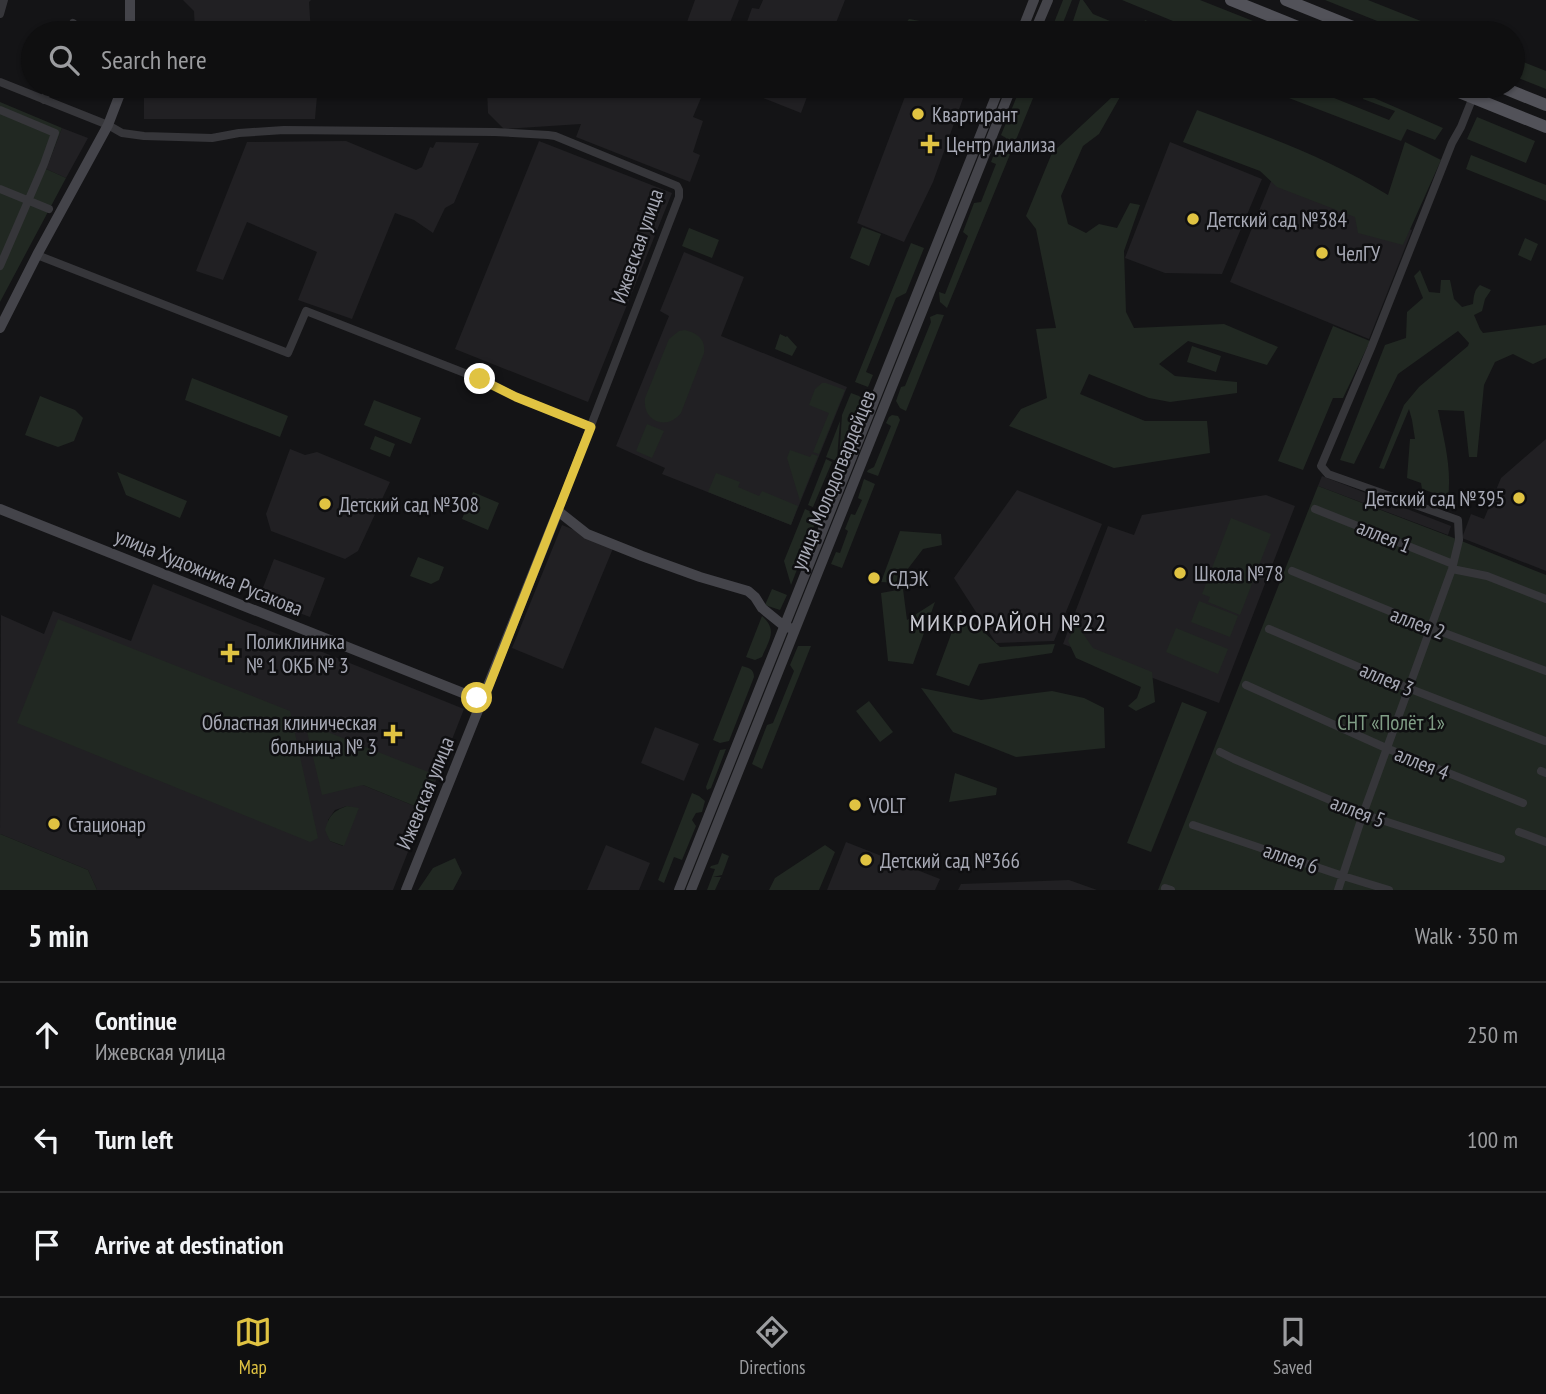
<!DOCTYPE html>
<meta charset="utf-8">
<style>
:root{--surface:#0f0f10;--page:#1d1d1e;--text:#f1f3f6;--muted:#9b9c9f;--line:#2f2f30;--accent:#e0c342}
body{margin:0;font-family:"PT Sans Narrow",sans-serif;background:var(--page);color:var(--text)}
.stop{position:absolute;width:21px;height:21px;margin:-16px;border:5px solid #e0c342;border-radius:50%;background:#fff}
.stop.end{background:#e0c342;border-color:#fff;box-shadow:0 2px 7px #0008}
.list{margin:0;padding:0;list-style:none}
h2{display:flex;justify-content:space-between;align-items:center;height:91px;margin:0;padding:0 28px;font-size:30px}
h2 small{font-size:23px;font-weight:400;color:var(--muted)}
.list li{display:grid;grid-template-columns:46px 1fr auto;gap:21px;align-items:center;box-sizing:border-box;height:105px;padding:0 28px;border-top:2px solid var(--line)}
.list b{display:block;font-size:26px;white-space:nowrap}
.list p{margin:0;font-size:23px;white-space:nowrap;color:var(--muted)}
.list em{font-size:23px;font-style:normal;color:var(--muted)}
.icon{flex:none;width:38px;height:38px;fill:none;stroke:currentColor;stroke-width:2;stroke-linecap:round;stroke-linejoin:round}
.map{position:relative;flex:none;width:1546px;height:890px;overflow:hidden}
.search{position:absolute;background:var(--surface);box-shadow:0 2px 5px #0004;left:21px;right:21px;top:21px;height:77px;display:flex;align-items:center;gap:18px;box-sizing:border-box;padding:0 24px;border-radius:38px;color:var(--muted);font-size:26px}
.sheet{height:406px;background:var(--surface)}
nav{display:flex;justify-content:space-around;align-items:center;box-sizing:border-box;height:98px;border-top:2px solid var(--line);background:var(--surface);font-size:19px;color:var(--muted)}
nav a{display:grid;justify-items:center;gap:4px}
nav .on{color:var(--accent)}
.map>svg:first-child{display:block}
</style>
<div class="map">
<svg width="1546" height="890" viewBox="0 0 1546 890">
<rect width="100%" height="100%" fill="#141416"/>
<path fill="#212023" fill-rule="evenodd" d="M183,0h128l-2,2 2,31h-116l-1,-22z
M695,0h44l-13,33h-43z
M763,0h82l-13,33h-89l9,-25 7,1z
M144,86h172l1,10 -2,23h-171z
M534,86h172l-13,31 10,4 -10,31 7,3 -10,27 -114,-45 5,-13 -77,5 -16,-16 -1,-25z
M733,86h78l-10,27z
M909,86h45l12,4 -33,92 -29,60 -47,-19z
M62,128l26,10 -22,40 -20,-9z
M346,141l70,29 6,-3 8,-20 3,1 3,-6 43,1 -25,60 -9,5 -12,25 -19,-13 -19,-7 -43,106 -54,-19 19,-48 -70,-30 -24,58 -27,-9 51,-129z
M539,141l133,52 -84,209 -133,-53z
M1170,142l92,37 -40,95 -57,-1 -40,-15z
M1274,174l138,56 -43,109 -139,-57z
M684,252l60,25 -23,59 126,51 -56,138 -129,-51 3,-6 -49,-22 53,-130 -9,-5z
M1546,439v132l-84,-33 9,-24 13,5 17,-41z
M290,449l15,6 12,-3 73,30 -32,69 -13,8 -74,-28 -5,-17z
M1322,476l129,50 -3,9 -130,-49z
M1017,490l85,34 -48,117 -58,2 -42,-65z
M1266,495l29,11 -76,197 -156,-59 45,-118 26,9 8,-20z
M562,525l52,21 -51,123 -51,-21z
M274,559l51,19 -15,39 -51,-19z
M153,584l311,125 -71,181h-296l-9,-20 -88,-36 1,-219 43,19 9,-23 78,30zM436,775l-14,34 -59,-24zM347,806l11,3 -15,37 -13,-5 -2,-21 7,-10z
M655,727l44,17 -15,37 -43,-18z
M846,842l94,37 -5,11h-108z
M606,845l44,18 -11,27h-52z
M1069,880l28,10h-139l3,-6z"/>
<path fill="#212822" d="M1063,0h9l-13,33h-9z
M1080,0h3l10,14 46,19 6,-13 32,13h-70l-21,-8 -5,8h-12z
M1122,0h78l53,21 2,2 -1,10h-52z
M1325,0h43l83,33h-44z
M909,19l11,2 7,5v7h-25v-5z
M1513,58l33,13v18l-33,-13z
M1029,86h9l-91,222 -7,-6 -1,-10 6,2 23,-58 -5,-4 11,-29 7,-1 15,-38 -5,-2 3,-8h6l6,-16 -5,-3 18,-44z
M1102,86h10l8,11 -21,37 -16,12 -22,50 7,28 18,9 13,-9 18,4 13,-25 10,2 -16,46 2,61 8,16 90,-4 54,23 -11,18 -79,-24 -29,23 16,12 62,6v11l-67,9 -21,-4 -60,-24 -9,20 65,27h62l3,32 -96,15 -105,-42 12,-17 26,-11 -11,-69 20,-1 -20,-99 -10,-13 26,-63 59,-55z
M1261,86h65l-2,8 65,26 6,-9 -32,-12 2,-5 78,34 -8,12 -28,-11 -6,12 -133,-51z
M0,102l62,26 -16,41 20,9 -66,124z
M1197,110c66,25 130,47 191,85l17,-53 36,18 -38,85 -45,-12 -3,-16 -78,-30 -17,-16 -77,-29z
M1477,117l58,24 -9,22 -59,-24z
M1471,155l75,30v16l-80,-32z
M862,227l19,7 -12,32 -19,-8z
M689,228l30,12 -7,18 -30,-12z
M1525,238l13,6 -7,17 -13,-6z
M911,243l13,5 -18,45 -10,5 -30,74 7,3 -5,12 -13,-5z
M1420,270l9,22 11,1 1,-13h9l4,19 8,8 11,-3c1,-8 1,-14 7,-19l11,5 -6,9 -3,12 -8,4 6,14 3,4 63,-8v33l-13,6 -20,-10 -18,8 -11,23 -7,72h-8l-5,-46 -26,-1c6,30 14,58 10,88l-26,-9 -1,-6 -14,-5 3,-39h5l-3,-19 -3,-11 -25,60 -5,-1 25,-63 15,-18 49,-41 1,-3 -11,-12 -60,43 -44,90 -14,-4 45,-115 21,-7 1,-26 16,-14 -9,-22z
M937,314l7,1 -38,96 -6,-3 -4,-7 5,-14 4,-1 26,-64 -1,-5z
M1333,326l37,15 -27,57h-10l-30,72 -25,-9z
M685,330c12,3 21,9 19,23l-23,60c-14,18 -39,9 -36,-15l24,-59 10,-8z
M780,334l6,3 1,-1 10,11 -5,9 -17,-7z
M1192,346l29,10 -5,16 -29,-10z
M192,378l96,38 -8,21 -95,-37z
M822,383h4l19,7 -26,64 -6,-2 16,-39 -20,-8 6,-16z
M851,393l8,3 5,5 -23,59h-2l3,-45z
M40,396l35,14 8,8 -9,23 -16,6 -33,-12z
M374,400l47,18 -10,26 -47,-19z
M892,415l6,1 2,4 -22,56 -11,-4 1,-2 6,-3 17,-41 -5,-3 3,-6z
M840,421l-3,38 -3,1 -8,-3z
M647,424l17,7 -12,27 -16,-7z
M375,436l20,8 -5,13 -20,-8z
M790,450l20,7 2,-3 6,2 -18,45 -13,-43z
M826,459l6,3 -19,45 -5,-2z
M117,472l70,29 -7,17 -54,-23z
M716,473l24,9 -2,5 21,9 3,-5 36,15 -7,19 -83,-33z
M864,479l11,5 -33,84 -11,-4 5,-12 4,1 8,-22 -3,-2 6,-15 4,1 7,-15 -4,-2z
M1318,486l141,54 87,35v315h-388z
M473,492l26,11 -11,27 -26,-11z
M805,509l11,5 1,4 -26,67 -7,-24z
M1231,518l40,16 -31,81 -32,-13 2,-5 -8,-3z
M900,531l41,3 1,11 -19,4 -26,34 -16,-1z
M418,557l26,10 -5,13 -8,4 -21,-8z
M772,589l15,6 -7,15 -15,-5z
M903,589l4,31 28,-18 -22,62 -25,-3 -7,-68z
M1199,601l39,15 -8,21 -39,-15z
M960,610l40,37 55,-3 -3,9 -73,11 -10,22 -33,-11z
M762,616c16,14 7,24 0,41l-7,3 -9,-3z
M58,619l232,92 28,127 -8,4 -293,-119z
M1075,626l4,2 14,20 59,24 3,30 -19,9 -8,-5 9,-8 4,-11 -65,-29 -8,-17z
M1176,628l52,21 -10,25 -52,-22z
M798,646h13l-49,123 -10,-5 15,-39 6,-2 21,-52 -4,-6z
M742,666c7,2 12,3 12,11l-25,64 -9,2 -7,-3z
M921,688l60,12 71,-9 32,7 20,10 1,40 -89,9 -63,-25z
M869,701l24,31 -13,10 -24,-31z
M1182,702l25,10 -56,140 -24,-9z
M305,723l131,52 -14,34 -59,-24 -41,10z
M726,749l-15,39 -4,2 -1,-3 14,-37z
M955,773l42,15 -1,7 -47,7z
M692,793l7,3 6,5 -3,11 -6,1 -4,7 4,6 -14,34 -8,-3 -10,26 -6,-3z
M347,806l12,2 -15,38 -14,-5 -5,-11c4,-14 8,-19 22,-24z
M0,834l88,36 9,20h-97z
M825,845l10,7 -16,38h-50l6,-12z
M722,853l7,3 -7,19 -9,2h8l-6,13h-8l8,-21 -5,-1 1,-2 7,-2z
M455,858l7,15 -9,17h-35l15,-22z"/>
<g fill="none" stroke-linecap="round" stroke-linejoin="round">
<path stroke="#36363a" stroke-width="8" d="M0,14l4,-14
M69,33l4,-10
M0,82l108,43 14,8 22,3 68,2 27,-5 45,-3 211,2 53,3 7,1 122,50 2,4v7l-121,314
M44,100l5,-14
M0,110l55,23 -11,31 -44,102
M0,189l49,20
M37,255l251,98 18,-42 174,68 36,18 75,30
M1315,509l138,55
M1452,569l35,7 59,23
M1292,571l139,57 115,43
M1269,629l139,59 137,53
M1246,685l140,63 137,55
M1220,752l14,7 129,55 138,45
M1541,771l5,2
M1193,825l150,51 46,14
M1519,832l27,10
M1165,888l6,2
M1338,890l25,-76 89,-245 7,-29 -1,-20 -130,-46 -7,-8 50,-118 81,-205 9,-16 12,-30"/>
<path stroke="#44444a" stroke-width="10" d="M130,33v-33
M1021,33l13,-33
M1034,33l14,-33
M0,328l37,-73 71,-130 15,-39
M0,509l483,192
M406,890l152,-379 29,23 55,22 58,21 48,14 7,6 7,11 22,18 6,2
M679,890l321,-804
M691,890l321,-804"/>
<path stroke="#525259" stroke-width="12" d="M1231,0l82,33
M1286,0l82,33
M1444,86l102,41
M1499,86l47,19"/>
</g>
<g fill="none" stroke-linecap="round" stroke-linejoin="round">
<path stroke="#e0c342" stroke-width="9" d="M477,698l6,3 108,-274 -75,-30 -36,-18"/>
</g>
<g fill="#e0c342" stroke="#0f0f11" stroke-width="2.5">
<circle cx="918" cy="114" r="7"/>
<path d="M926.5 133.5h7v7h7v7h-7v7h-7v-7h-7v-7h7z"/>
<circle cx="1193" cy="219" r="7"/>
<circle cx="1322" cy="253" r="7"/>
<circle cx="1519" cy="498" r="7"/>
<circle cx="325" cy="504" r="7"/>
<circle cx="1180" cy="573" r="7"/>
<circle cx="874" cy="578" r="7"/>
<path d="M226.5 642.5h7v7h7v7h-7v7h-7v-7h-7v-7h7z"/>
<path d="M389.5 723.5h7v7h7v7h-7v7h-7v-7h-7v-7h7z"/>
<circle cx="855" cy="805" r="7"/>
<circle cx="54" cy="824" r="7"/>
<circle cx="866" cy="860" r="7"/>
</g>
<g text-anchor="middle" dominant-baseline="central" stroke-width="5" stroke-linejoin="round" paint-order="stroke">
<g font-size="21" fill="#a7a9b5" stroke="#0f0f11" text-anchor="start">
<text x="932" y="114">Квартирант</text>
<text x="946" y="144">Центр диализа</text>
<text x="1207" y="219">Детский сад №384</text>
<text x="1336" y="253">ЧелГУ</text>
<text x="1505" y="498" text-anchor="end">Детский сад №395</text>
<text x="339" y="504">Детский сад №308</text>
<text x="1194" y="573">Школа №78</text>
<text x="888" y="578">СДЭК</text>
<text x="246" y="641">Поликлиника<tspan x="246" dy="24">№ 1 ОКБ № 3</tspan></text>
<text x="377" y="722" text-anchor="end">Областная клиническая<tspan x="377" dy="24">больница № 3</tspan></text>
<text x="869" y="805">VOLT</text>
<text x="68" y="824">Стационар</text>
<text x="880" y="860">Детский сад №366</text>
</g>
<g font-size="21" fill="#a7a9b5" stroke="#0f0f11">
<text transform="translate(637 246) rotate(-71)">Ижевская улица</text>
<text transform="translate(833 480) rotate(-68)">улица Молодогвардейцев</text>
<text transform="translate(1384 536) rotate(22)">аллея 1</text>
<text transform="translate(209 572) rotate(22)">улица Художника Русакова</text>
<text transform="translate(1418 623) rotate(21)">аллея 2</text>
<text transform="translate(1387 679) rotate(23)">аллея 3</text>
<text transform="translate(1422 763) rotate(22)">аллея 4</text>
<text transform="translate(425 793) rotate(-68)">Ижевская улица</text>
<text transform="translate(1358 811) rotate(21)">аллея 5</text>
<text transform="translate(1291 858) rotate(19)">аллея 6</text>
</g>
<g font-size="21" fill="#809e86" stroke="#0f0f11">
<text x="1391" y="722">СНТ «Полёт 1»</text>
</g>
<g font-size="24" letter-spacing="2" fill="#c8c9d1" stroke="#0f0f11">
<text x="1009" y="622">МИКРОРАЙОН №22</text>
</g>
</g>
</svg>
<div class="stop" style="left:477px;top:698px"></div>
<div class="stop end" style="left:480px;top:379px"></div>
<div class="search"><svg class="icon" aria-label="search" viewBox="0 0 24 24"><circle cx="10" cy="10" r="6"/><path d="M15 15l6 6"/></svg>Search here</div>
</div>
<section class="sheet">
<h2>5 min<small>Walk · 350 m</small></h2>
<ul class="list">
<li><svg class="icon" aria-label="ahead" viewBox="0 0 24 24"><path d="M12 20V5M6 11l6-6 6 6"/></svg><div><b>Continue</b><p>Ижевская улица</p></div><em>250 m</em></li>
<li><svg class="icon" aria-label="left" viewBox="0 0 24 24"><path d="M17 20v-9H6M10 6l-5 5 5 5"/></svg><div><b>Turn left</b></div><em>100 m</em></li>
<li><svg class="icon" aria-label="arrive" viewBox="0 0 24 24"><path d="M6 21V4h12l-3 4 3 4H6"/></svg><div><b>Arrive at destination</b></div></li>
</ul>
</section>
<nav>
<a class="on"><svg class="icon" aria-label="map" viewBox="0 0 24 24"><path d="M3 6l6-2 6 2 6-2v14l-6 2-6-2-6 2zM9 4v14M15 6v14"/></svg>Map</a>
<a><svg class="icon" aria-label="directions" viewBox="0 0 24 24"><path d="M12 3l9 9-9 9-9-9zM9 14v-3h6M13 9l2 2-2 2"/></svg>Directions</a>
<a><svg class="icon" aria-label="saved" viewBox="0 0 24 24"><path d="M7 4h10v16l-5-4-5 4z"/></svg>Saved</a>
</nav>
